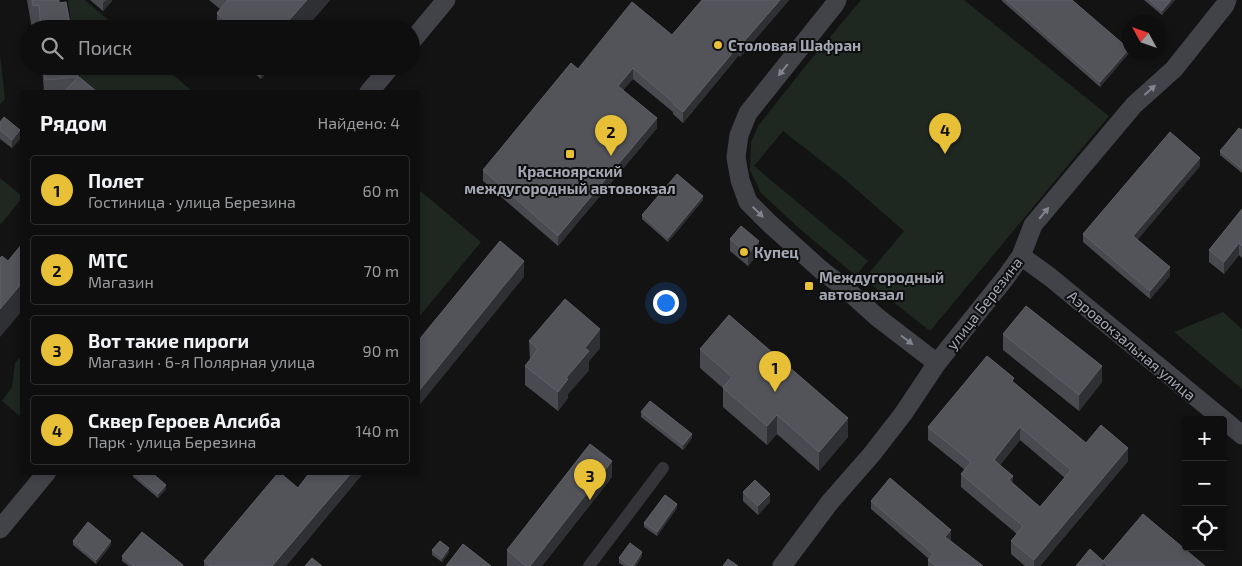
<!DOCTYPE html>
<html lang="ru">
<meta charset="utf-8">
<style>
:root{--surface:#0e0e0f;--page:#171718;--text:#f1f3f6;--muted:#9b9c9e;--line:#2e2e2f;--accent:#e8c037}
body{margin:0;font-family:"Exo 2",sans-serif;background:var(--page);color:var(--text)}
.controls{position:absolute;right:15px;bottom:15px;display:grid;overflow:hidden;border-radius:5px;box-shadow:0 2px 8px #0003}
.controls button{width:45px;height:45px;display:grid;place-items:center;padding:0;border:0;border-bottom:1px solid var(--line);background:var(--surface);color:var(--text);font:25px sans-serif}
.compass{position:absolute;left:1122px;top:15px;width:45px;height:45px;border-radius:50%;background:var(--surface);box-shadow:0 2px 8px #0003;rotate:310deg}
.you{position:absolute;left:665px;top:302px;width:18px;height:18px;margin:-12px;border:4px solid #fff;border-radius:50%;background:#1a73e8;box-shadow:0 0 0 8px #1a73e833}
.badge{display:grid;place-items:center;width:32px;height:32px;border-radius:50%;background:var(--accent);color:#111;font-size:16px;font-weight:700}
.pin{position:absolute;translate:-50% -41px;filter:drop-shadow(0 1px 2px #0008)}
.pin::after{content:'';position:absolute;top:26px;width:18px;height:15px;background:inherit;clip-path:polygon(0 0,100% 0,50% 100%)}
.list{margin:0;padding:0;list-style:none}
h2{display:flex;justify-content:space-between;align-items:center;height:65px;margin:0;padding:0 20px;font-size:21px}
h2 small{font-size:16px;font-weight:400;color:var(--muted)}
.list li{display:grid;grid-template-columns:32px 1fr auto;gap:15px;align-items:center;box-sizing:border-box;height:70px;margin:0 10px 10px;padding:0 10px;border:1px solid var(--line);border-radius:5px}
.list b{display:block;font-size:19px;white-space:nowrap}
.list p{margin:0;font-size:16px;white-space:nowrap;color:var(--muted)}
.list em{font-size:16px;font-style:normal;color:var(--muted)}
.icon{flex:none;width:28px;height:28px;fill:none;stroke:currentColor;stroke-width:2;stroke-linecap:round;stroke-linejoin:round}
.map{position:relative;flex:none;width:1242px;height:566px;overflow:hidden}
.search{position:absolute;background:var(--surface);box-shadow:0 2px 8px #0003;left:20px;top:20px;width:400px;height:55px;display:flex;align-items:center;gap:12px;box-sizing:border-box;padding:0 18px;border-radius:28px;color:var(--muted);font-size:19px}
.panel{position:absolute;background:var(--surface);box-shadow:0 2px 8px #0003;left:20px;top:90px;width:400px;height:385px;border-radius:5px}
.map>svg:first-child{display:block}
</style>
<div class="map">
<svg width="1242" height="566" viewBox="0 0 1242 566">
<rect width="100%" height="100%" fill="#131314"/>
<path fill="#1f2721" d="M68,0h17l34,29h-47z
M861,0h103l145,116 -179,215 -66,-52 40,-48 -62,-54 -59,-46 -29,35 114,95 -12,15 -56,-47 -39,-36 -11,-23 1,-28 7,-16 46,-58z
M0,54l5,45 -5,6z
M78,66h85l30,26h-102l-10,-7z
M0,178l22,18v2l-20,25 -2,1z
M418,189l63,53 -63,76z
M1223,312l19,17v60l-68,-57z
M22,355v63l-20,-17 10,-14 3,-24z"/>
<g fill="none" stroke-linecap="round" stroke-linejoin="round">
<path stroke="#343439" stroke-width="12" d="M589,566l74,-98"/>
<path stroke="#424349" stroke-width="19" d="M837,0l-2,4 -87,109 -9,22 -3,22 4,23 8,22 20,20 52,47 27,21 30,27 60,46
M411,42l35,-42
M369,92l22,-26
M1021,256l29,21 192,158
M0,529l47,-57
M782,566l48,-64 42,-48 31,-40 34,-51 69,-86 15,-21 12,-31 101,-120 40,-36 51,-64 2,-5"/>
</g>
<path fill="#494a4f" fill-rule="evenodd" d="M27,0h32v3l12,26h-39z
M90,0h22v1l-9,10z
M209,0h121l-25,29h-88v-16l3,-4z
M702,0h87l-49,57 -1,-2 -56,68 -10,-9v-2l-40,-33 -10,11 34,38 -99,118 -75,-65v-11l95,-101 94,-34z
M1002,0h70l57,53 -29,34 -98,-86z
M1144,0h31l-13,15z
M42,66h34l2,10 19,16h-53z
M246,66h26l-11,13z
M0,130l20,9 -8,9 -12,-9z
M1242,130v43l-22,-18v-4z
M1200,166l-63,74 33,36 -20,23 -67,-57v-8z
M703,200l-35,42 -26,-23v-4z
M1242,209v49l-3,-3 -15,19 -15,-12v-12z
M730,239l29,14 -11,13 -18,-15z
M1003,334l99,48 -23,29 -76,-61z
M529,341l71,7 -11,13v9l-21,24v4l-10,13 -33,-26v-19l5,-6z
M700,349l148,88 -29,34 -42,-37 -10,11 -44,-38v-19l-23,-20z
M1014,383l72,60 42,18 -88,105h-15l-14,-12v-13l6,-7 -56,-47v-13l4,-4 -37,-30v-13zM1020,440l45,38 -25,29 -27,-23 -13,-19z
M641,412l51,26 -9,12 -42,-33z
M310,472h54l-78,94h-82v-5l94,-73z
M133,473l33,16 -8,9 -25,-21z
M612,477l-70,89h-35v-16z
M743,492l27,10 -12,13 -15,-14z
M871,501l80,38 -1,1 33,26h-55v-6l1,-1 -58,-50z
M677,508l-20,28 -13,-9v-4z
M73,541l38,4 -15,19 -23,-19z
M432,550l17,2 -7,10 -10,-7z
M122,556l61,10h-54l-7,-5z
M642,556l-6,10h-12l-5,-3v-5z
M1103,561l102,5h-129z"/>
<path fill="#2f3033" d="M106,0h6v1l-9,10v-8z
M307,0h23l-25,29h-24z
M780,0h9l-49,57v-11z
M1171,0h4l-13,15v-4z
M739,45v10l-56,68v-11z
M1129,49v4l-29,34v-5z
M261,66h11l-11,13z
M633,68v11l-15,17v-10z
M657,118v10l-99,118v-10z
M20,130v9l-8,9v-8z
M1200,158v8l-67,79v-9z
M703,196v4l-35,42v-4z
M759,241v12l-11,13v-12z
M1239,243v12l-15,19v-12z
M524,261v16l-106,130v-15z
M1170,267v9l-20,23v-8z
M22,283v28l-22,26v-28z
M600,329v19l-11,13v9l-21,24v4l-10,13v-19l27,-44z
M1102,366v16l-23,29v-16z
M777,415v19l-10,11v-19z
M848,418v19l-29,34v-19z
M1020,427v13l-26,32v-12z
M692,434v4l-9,12v-5z
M1128,448v13l-88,105h-6v-6z
M612,461v16l-70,89h-12z
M352,472h12l-78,94h-14z
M1013,476v12l-4,-8z
M166,485v4l-8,9v-4z
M770,494v8l-12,13v-9z
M677,504v4l-20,28v-4z
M951,530v9l-6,6v-8z
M111,541v4l-15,19v-4z
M449,548v4l-7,10v-4z
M642,552v4l-6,10h-3z"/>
<path fill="#53545a" stroke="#606168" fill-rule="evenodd" d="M32,0h27v3l7,-1 5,27h-30l-2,-24 -6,1z
M228,0h79l-26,29h-46l-18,-16z
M702,0h78l-40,46 -1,-1 -56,67 -10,-8 1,-1 -41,-35 -15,18 39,32 -99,118 -75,-66 88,-107 7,6 54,-67 40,33z
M1006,0h66l57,49 -29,33z
M1149,0h22l-9,11z
M44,66h32l2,10 19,16h-33l14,-15 -33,3z
M4,117l16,13 -8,10 -12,-10v-8z
M1239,128l3,2v39l-22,-18z
M1170,132l30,26 -67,78 37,31 -20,24 -67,-57z
M677,174l26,22 -35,42 -26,-23z
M1242,209v37l-3,-3 -15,19 -15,-12z
M741,226l18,15 -11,13 -18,-15z
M500,241l24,20 -106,131v-51z
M22,244v39l-22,26v-51l2,-2 6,5z
M565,299l35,30 -15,19 4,3 -23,27 2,1 -10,13 -33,-26 13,-17 -9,-8z
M1026,306l76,60 -23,29 -76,-61z
M729,315l119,103 -29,34 -42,-37 -10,11 -44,-38 9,-11 -32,-28z
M987,356l27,22 -2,3 74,62 15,-18 27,23 -94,112 -23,-19 12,-15 -62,-52 10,-12 -43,-35zM1020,427l51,43 -31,37 -31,-27 4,-4 -19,-16z
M650,401l42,33 -9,11 -42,-33z
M590,444l22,17 -82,105h-4l-19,-16z
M133,472h18l15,13 -8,9 -25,-21z
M279,472l19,16 12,-16h42l-80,94h-62l-6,-5z
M890,478l61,52 -6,7 38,29h-47l-8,-6 5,-6 -62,-53z
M755,480l15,14 -12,12 -15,-14z
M665,495l12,9 -20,28 -13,-9z
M1143,514l62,52h-97l-5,-5z
M88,522l23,19 -15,19 -23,-19z
M142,532l41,33v1h-49l-12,-10z
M440,541l9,7 -7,10 -10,-8z
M630,543l12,9 -9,14h-3l-11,-8z
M463,544l28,22h-45z
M1090,549l13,12v1l-3,4h-24z
M312,558l10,8h-17z
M728,559l10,7h-15z"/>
<defs><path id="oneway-solid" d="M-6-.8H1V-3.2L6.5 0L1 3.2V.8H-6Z" transform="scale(1.25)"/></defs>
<g fill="#82858f">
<use href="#oneway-solid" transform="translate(783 70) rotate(129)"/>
<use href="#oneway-solid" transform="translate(1150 90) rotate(-42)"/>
<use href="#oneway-solid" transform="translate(758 212) rotate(44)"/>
<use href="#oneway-solid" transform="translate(1044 213) rotate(-50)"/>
<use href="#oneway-solid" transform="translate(907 340) rotate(37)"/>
</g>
<g fill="#e8c037" stroke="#0e0e0f" stroke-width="2">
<circle cx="718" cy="45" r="5"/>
<rect x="565" y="149" width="10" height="10" rx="2.5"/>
<circle cx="744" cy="252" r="5"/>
<rect x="804" y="281" width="10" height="10" rx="2.5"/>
</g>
<g text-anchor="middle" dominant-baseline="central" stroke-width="4" stroke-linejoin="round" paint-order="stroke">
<g font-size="15" font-weight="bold" fill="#a5a8b4" stroke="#0e0e0f" text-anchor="start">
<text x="728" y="45">Столовая Шафран</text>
<text x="570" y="171" text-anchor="middle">Красноярский<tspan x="570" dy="17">междугородный автовокзал</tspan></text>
<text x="754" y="252">Купец</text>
<text x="819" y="277">Междугородный<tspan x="819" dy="17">автовокзал</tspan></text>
</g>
<g font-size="15" fill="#a5a8b4" stroke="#0e0e0f">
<text transform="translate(984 303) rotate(-52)">улица Березина</text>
<text transform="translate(1132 345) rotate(40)">Аэровокзальная улица</text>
</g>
</g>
</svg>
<div class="controls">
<button>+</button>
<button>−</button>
<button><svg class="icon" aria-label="locate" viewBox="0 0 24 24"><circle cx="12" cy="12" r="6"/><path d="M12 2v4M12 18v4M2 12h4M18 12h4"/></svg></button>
</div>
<svg class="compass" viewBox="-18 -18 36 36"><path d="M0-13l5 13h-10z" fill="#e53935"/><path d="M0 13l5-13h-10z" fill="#9b9c9e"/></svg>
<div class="you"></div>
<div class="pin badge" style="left:775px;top:392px">1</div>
<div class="pin badge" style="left:611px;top:156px">2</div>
<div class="pin badge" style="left:590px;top:500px">3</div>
<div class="pin badge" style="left:945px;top:154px">4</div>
<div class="search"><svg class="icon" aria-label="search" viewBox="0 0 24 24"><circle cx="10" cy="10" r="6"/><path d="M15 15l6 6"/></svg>Поиск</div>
<section class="panel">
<h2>Рядом<small>Найдено: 4</small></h2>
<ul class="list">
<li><span class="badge">1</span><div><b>Полет</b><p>Гостиница · улица Березина</p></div><em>60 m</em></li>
<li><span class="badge">2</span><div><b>МТС</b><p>Магазин</p></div><em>70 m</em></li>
<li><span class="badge">3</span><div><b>Вот такие пироги</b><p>Магазин · 6-я Полярная улица</p></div><em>90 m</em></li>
<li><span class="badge">4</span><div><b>Сквер Героев Алсиба</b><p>Парк · улица Березина</p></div><em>140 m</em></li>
</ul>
</section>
</div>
